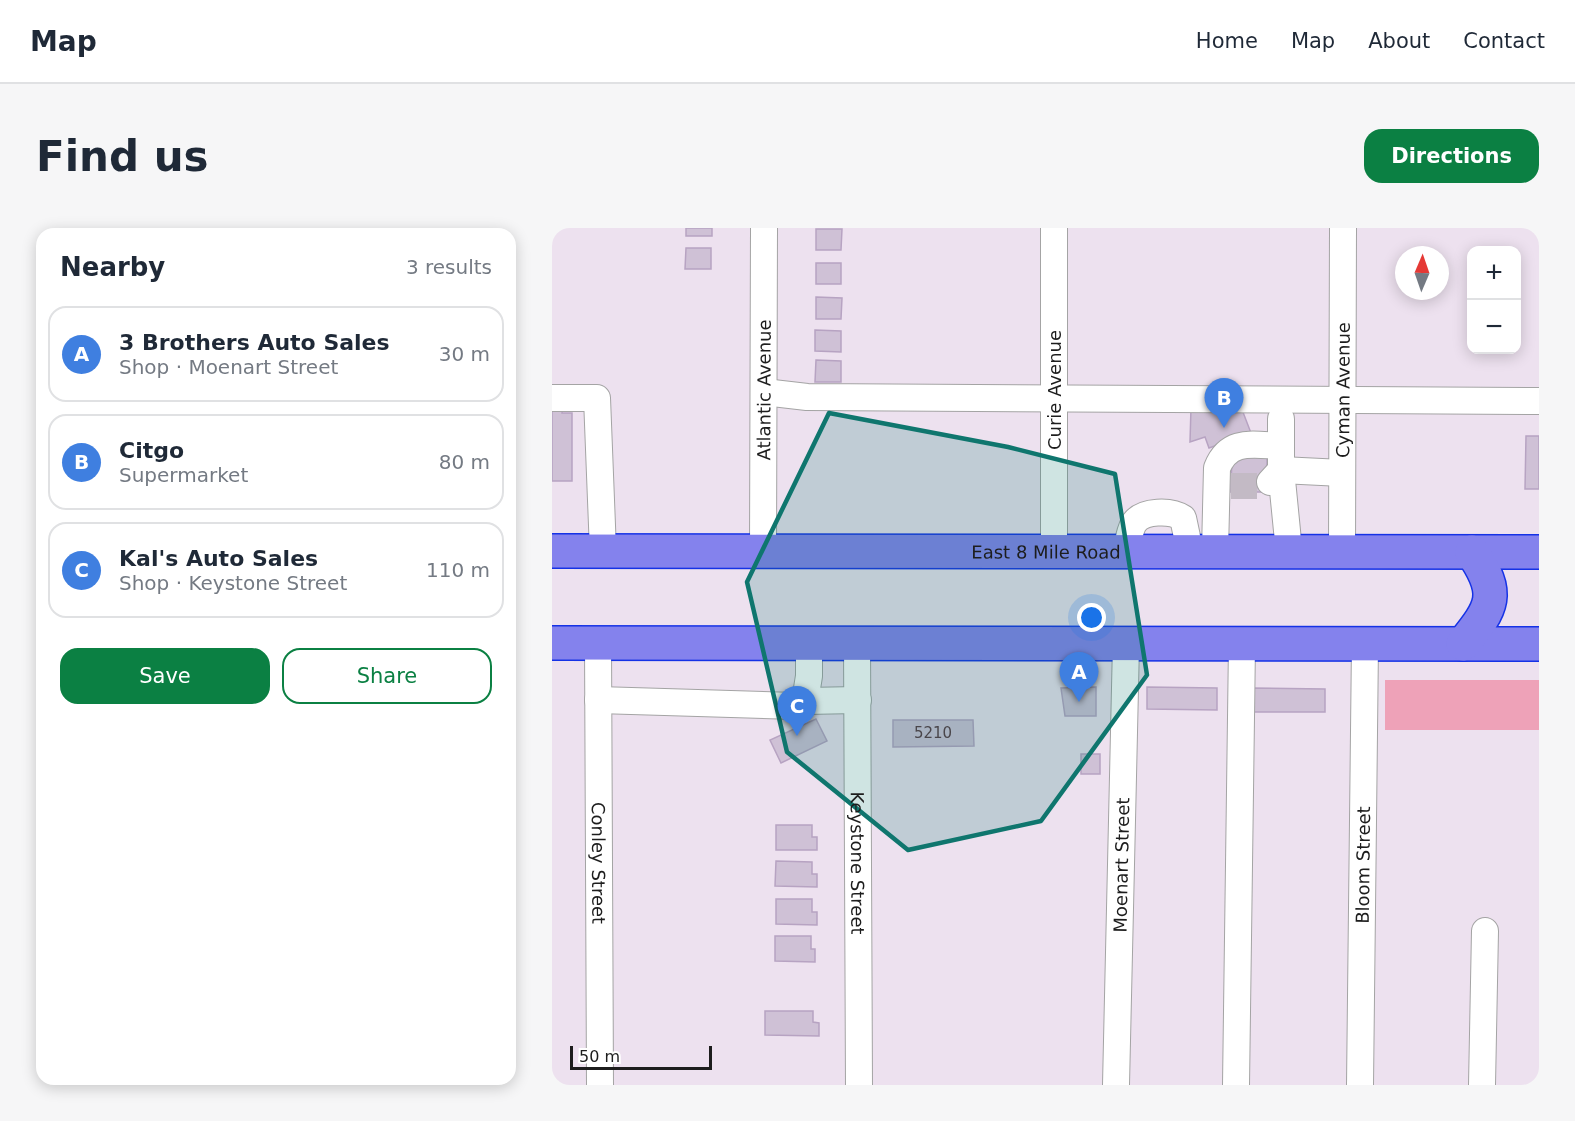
<!DOCTYPE html>
<meta charset="utf-8">
<style>
:root{--surface:#fff;--page:#f6f6f7;--text:#1f2937;--muted:#747a83;--line:#e0e1e3;--accent:#0b8043}
body{margin:0;font-family:"DejaVu Sans",sans-serif;background:var(--page);color:var(--text)}
.controls{position:absolute;right:18px;top:18px;display:grid;overflow:hidden;border-radius:12px;box-shadow:0 3px 15px #0003}
.controls button{width:54px;height:54px;display:grid;place-items:center;padding:0;border:0;border-bottom:2px solid var(--line);background:var(--surface);color:var(--text);font:30px sans-serif}
.compass{position:absolute;left:843px;top:18px;width:54px;height:54px;border-radius:50%;background:var(--surface);box-shadow:0 3px 15px #0003;rotate:2deg}
.scale{position:absolute;left:18px;bottom:15px;width:142px;box-sizing:border-box;padding-left:6px;border:3px solid #1d1d1d;border-top:0;font-size:16px;line-height:21px;white-space:nowrap;color:#1d1d1d;-webkit-text-stroke:4px #fff;paint-order:stroke}
.you{position:absolute;left:540px;top:390px;width:21px;height:21px;margin:-15px;border:4px solid #fff;border-radius:50%;background:#1a73e8;box-shadow:0 0 0 9px #1a73e833}
.badge{display:grid;place-items:center;width:39px;height:39px;border-radius:50%;background:var(--accent);color:#fff;font-size:20px;font-weight:700}
.pin{position:absolute;translate:-50% -50px;filter:drop-shadow(0 2px 3px #0008)}
.pin::after{content:'';position:absolute;top:32px;width:21px;height:18px;background:inherit;clip-path:polygon(0 0,100% 0,50% 100%)}
.list{margin:0;padding:0;list-style:none}
h2{display:flex;justify-content:space-between;align-items:center;height:78px;margin:0;padding:0 24px;font-size:26px}
h2 small{font-size:20px;font-weight:400;color:var(--muted)}
.list li{display:grid;grid-template-columns:39px 1fr auto;gap:18px;align-items:center;box-sizing:border-box;height:96px;margin:0 12px 12px;padding:0 12px;border:2px solid var(--line);border-radius:18px}
.list b{display:block;font-size:22px;white-space:nowrap}
.list p{margin:0;font-size:20px;white-space:nowrap;color:var(--muted)}
.list em{font-size:20px;font-style:normal;color:var(--muted)}
.actions{display:flex;gap:12px;padding:18px 24px}
.actions a{flex:1;padding:14px 0;border:2px solid var(--accent);border-radius:18px;text-align:center;font-size:21px;color:var(--accent)}
.actions .main{background:var(--accent);color:#fff}
.map{position:relative;flex:none;width:987px;height:857px;overflow:hidden;border-radius:18px}
header{display:flex;align-items:center;gap:36px;box-sizing:border-box;height:84px;padding:0 30px;background:var(--surface);border-bottom:2px solid var(--line)}
header strong{font-size:28px}
nav{display:flex;gap:33px;margin-inline-start:auto;font-size:21px}
.intro{display:flex;align-items:center;justify-content:space-between;box-sizing:border-box;height:144px;padding:0 36px}
h1{margin:0;font-size:42px}
.button{padding:15px 27px;border-radius:18px;background:var(--accent);color:#fff;font-size:21px;font-weight:700}
main{display:flex;gap:36px;padding:0 36px}
aside{flex:1;background:var(--surface);border-radius:18px;box-shadow:0 3px 15px #0003}
.map>svg:first-child{display:block}
</style>
<header>
<strong>Map</strong>
<nav><a>Home</a><a>Map</a><a>About</a><a>Contact</a></nav>
</header>
<div class="intro"><h1>Find us</h1><a class="button">Directions</a></div>
<main>
<aside>
<h2>Nearby<small>3 results</small></h2>
<ul class="list">
<li><span class="badge" style="background:#3f7fe0">A</span><div><b>3 Brothers Auto Sales</b><p>Shop · Moenart Street</p></div><em>30 m</em></li>
<li><span class="badge" style="background:#3f7fe0">B</span><div><b>Citgo</b><p>Supermarket</p></div><em>80 m</em></li>
<li><span class="badge" style="background:#3f7fe0">C</span><div><b>Kal's Auto Sales</b><p>Shop · Keystone Street</p></div><em>110 m</em></li>
</ul>
<div class="actions"><a class="main">Save</a><a>Share</a></div>
</aside>
<div class="map">
<svg width="987" height="857" viewBox="0 0 987 857">
<rect width="100%" height="100%" fill="#ede1ef"/>
<path fill="#eea2b8" d="M833,452h154v50h-154z"/>
<path fill="#cfc1d6" stroke="#b7a3c2" stroke-width="1.5" d="M134,0h26v8h-26z
M264,1h26l-1,21h-25z
M134,20h25v21h-26z
M264,35h25v21h-25z
M264,69l26,1 -1,21h-25z
M263,102l26,1v21l-26,-1z
M264,132l25,1v21h-26z
M0,177l11,1 -1,7h10v68h-20z
M689,179l10,26 -42,15 -4,-11 -15,5 1,-34z
M974,208h13v53h-14z
M680,223h35v41h-36z
M544,459v29h-31l-4,-28z
M595,459l70,1v22l-70,-1z
M701,460l72,1v23h-72z
M264,491l11,22 -46,22 -11,-23z
M341,492h80l1,26 -81,1z
M529,526h19v20h-19z
M224,597h36v12h5v13h-41z
M224,633l36,1v12h5v13l-42,-1z
M224,671h36v13h5v13l-41,-1z
M223,708h36v13h4v13l-40,-1z
M213,783h48v11l6,1v13l-54,-1z"/>
<g fill="none" stroke-linecap="round" stroke-linejoin="round">
<path stroke="#c3bac5" stroke-width="26" stroke-dasharray="26 13" stroke-linecap="butt" d="M679,258h36"/>
<defs>
<g id="minor">
<path d="M502,0v323"/>
<path d="M212,164l43,5 732,4"/>
<path d="M0,170h45l6,153"/>
<path d="M729,191v51l8,81"/>
<path d="M718,254l11,-12 61,3"/>
<path d="M663,323l2,-83c12,-30 36,-23 64,-22"/>
<path id="s1" d="M211,324l1,-324"/>
<path d="M574,324c2,-10 3,-20 8,-29 9,-13 37,-13 49,-5l7,33"/>
<path id="s2" d="M790,324l1,-324"/>
<path id="s3" d="M46,415l2,442"/>
<path id="s4" d="M305,415l2,442"/>
<path d="M46,472l198,6 9,-5 4,-25v-33"/>
<path d="M253,473l53,-1"/>
<path id="s5" d="M564,857l10,-441"/>
<path d="M684,857l6,-441"/>
<path id="s6" d="M808,857l5,-441"/>
<path d="M930,857l3,-154"/>
</g>
<g id="highway">
<path id="s7" d="M0,323l987,1"/>
<path d="M0,415l987,1"/>
<path d="M911,416c30,-37 38,-50 9,-92"/>
</g>
</defs>
<use href="#minor" stroke="#a4a4a4" stroke-width="28"/>
<use href="#highway" stroke="#1532e6" stroke-width="36"/>
<use href="#minor" stroke="#fff" stroke-width="26"/>
<use href="#highway" stroke="#8482ed" stroke-width="33"/>
</g>
<path fill="#0f766e" fill-opacity="0.2" stroke="#0f766e" stroke-width="4.5" stroke-linejoin="round" d="M277,185l179,34 107,27 32,201 -106,146 -133,29 -121,-98 -40,-170z"/>
<g text-anchor="middle" dominant-baseline="central" stroke-width="5" stroke-linejoin="round" paint-order="stroke">
<g font-size="15" fill="#4a464b">
<text x="381" y="505">5210</text>
</g>
<g font-size="18" fill="#1d1d1d" stroke="#fff">
<text stroke="none"><textPath href="#s1" startOffset="162">Atlantic Avenue</textPath></text>
<text transform="translate(502 162) rotate(-90)">Curie Avenue</text>
<text stroke="none"><textPath href="#s2" startOffset="162">Cyman Avenue</textPath></text>
<text stroke="none"><textPath href="#s7" startOffset="494">East 8 Mile Road</textPath></text>
<text stroke="none"><textPath href="#s3" startOffset="220">Conley Street</textPath></text>
<text stroke="none"><textPath href="#s4" startOffset="220">Keystone Street</textPath></text>
<text stroke="none"><textPath href="#s5" startOffset="220">Moenart Street</textPath></text>
<text stroke="none"><textPath href="#s6" startOffset="220">Bloom Street</textPath></text>
</g>
</g>
</svg>
<div class="controls">
<button>+</button>
<button>−</button>
</div>
<svg class="compass" viewBox="-18 -18 36 36"><path d="M0-13l5 13h-10z" fill="#e53935"/><path d="M0 13l5-13h-10z" fill="#747a83"/></svg>
<div class="scale">50 m</div>
<div class="you"></div>
<div class="pin badge" style="left:527px;top:474px;background:#3f7fe0">A</div>
<div class="pin badge" style="left:672px;top:200px;background:#3f7fe0">B</div>
<div class="pin badge" style="left:245px;top:508px;background:#3f7fe0">C</div>
</div>
</main>
